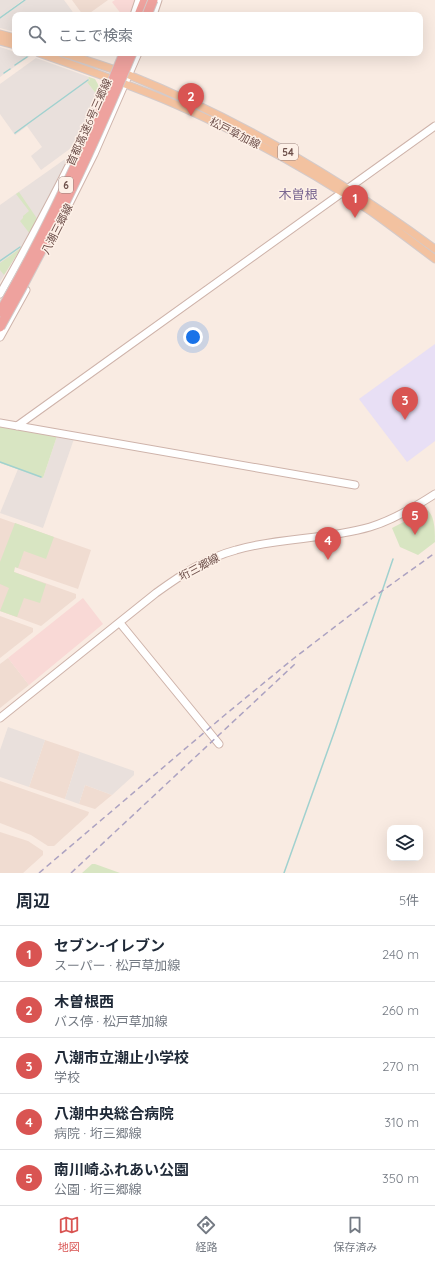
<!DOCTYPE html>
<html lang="ja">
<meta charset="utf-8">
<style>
:root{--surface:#fff;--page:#f2f2f3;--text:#1f2937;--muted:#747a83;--line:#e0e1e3;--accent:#d95452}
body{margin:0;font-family:Quicksand,"Noto Sans JP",sans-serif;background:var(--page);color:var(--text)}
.controls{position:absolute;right:12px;bottom:12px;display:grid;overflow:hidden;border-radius:8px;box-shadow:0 4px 16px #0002}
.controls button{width:36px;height:36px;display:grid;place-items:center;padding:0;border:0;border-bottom:1px solid var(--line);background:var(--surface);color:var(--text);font:20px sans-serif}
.you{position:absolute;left:193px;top:337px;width:14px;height:14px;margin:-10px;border:3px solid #fff;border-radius:50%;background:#1a73e8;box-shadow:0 0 0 6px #1a73e833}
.badge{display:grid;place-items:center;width:26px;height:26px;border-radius:50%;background:var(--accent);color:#fff;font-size:13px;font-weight:700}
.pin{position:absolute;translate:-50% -33px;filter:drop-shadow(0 1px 2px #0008)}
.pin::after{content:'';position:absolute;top:21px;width:14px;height:12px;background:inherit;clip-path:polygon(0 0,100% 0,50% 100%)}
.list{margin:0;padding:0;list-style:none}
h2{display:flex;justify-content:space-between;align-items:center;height:52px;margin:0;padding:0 16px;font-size:17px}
h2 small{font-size:13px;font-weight:400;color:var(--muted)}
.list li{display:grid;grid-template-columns:26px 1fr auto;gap:12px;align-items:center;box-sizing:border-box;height:56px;padding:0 16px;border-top:1px solid var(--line)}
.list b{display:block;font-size:15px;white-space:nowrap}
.list p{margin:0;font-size:13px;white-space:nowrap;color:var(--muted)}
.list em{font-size:13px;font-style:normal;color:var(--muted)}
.icon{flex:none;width:22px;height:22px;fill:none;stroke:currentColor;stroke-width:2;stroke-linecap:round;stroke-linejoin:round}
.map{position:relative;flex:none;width:435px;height:873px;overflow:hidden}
.search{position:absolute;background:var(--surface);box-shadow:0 4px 16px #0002;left:12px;right:12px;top:12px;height:44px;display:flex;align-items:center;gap:10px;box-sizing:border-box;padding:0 14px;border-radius:8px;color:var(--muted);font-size:15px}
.sheet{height:332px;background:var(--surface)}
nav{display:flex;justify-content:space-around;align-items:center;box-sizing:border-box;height:56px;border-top:1px solid var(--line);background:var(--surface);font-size:11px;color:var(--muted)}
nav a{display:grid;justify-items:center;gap:2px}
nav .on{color:var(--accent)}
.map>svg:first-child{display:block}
</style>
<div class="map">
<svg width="435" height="873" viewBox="0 0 435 873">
<rect width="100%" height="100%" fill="#f9ebe2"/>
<path fill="#f0dcd1" d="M72,0h36l-21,15h-4z
M0,518l91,32 -13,39 -78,-27z
M0,567l76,27v4l-35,28 -41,-15z
M0,616l33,12v4l-33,26z
M8,658l21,27 -29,23v-44z
M45,740l35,12 -15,47 -36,-12z
M0,781l89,31 -1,3 -34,31h-6l-17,-11 -31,-12z
M85,785l27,10 -17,14 -16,-5z
M0,832l28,9 15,10v4l-20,18h-23z"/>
<path fill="#f9d9d6" d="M115,0h20l-6,15h-7l-10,-13z
M83,598l20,26 -74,61 -21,-27z"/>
<path fill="#e9e0dc" d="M0,0h23l-23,17z
M26,0h38l11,15h-60v17l-15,-4v-9z
M0,47l15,5v1h5l10,3 -30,21z
M36,58l53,19 -1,1 2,2 -3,2 10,13 -21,46 -5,7 -30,22 -10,-14 11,-9 -15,-21 -12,9 -15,-21v-30z
M68,157v1l-30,62 -38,62v-77z
M57,436l17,3 -31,89 -43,-15 18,-44 25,9z
M8,727l37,13 -16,47 -29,-10v-27z
M80,752l54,19v4l-22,20 -27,-10 -6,19 -14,-5z"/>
<path fill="#e8dff5" d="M435,344v97l-28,21 -48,-63z"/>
<path fill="#d8e5c2" d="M89,77l6,2 5,9 -3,7 -10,-13 3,-2 -2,-2z
M19,192l19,28 -8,14 -10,-13 3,-3v-2l6,-5 -13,-17z
M21,248l-17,27 -4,-5v-7z
M0,426l57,10 -14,42 -43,-15z
M427,510c8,5 8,22 8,32l-17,13 -18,-8 -8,-19z
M15,523l39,14 -8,22 -22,-8 -6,17 -3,-1 -1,5 32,12 -6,19 -16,-5 -7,19 -17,-6 9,-23 -9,-4v-22z
M92,864h3l25,9h-38z"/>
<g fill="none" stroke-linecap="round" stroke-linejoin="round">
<path stroke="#a0d1cf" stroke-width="1.5" d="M0,18l25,-18
M15,65l12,-8
M4,73l6,-4
M15,133l73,-53
M0,261l20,-14
M0,462l41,15
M284,873l51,-143 58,-171"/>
<defs>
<path id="secondary" d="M134,15l5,-15
M153,15l5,-15
M63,216l31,-62 44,-101
M0,294c34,-60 67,-121 96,-184
M0,337l26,-47
M0,423l355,62
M17,426l418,-300
M120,623l99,121
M0,718l156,-125c25,-18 50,-35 80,-43 44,-13 90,-10 134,-23 23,-7 45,-20 65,-33"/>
<path id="primary" d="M0,34l15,4
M0,41l15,4
M39,53c46,16 92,32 136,51 68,30 135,66 197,108 21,15 42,31 63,47
M63,53c22,7 45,14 66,22 110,44 211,104 306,174"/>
<path id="highway" d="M139,15l6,-15"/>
</defs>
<use href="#secondary" stroke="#ceb3aa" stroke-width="9"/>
<use href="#primary" stroke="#d4cac9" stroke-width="9"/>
<use href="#highway" stroke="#d4cac9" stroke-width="11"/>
<use href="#secondary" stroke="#fff" stroke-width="7"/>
<use href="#primary" stroke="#f3c2a0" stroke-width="7"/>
<use href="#highway" stroke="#eea29e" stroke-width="9"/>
<path stroke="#aca2c1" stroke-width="1.5" stroke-dasharray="6 4" stroke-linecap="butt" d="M39,873l187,-159 67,-55 82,-63 60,-43
M71,873l224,-209"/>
<defs>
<path id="highway-bridge" d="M147,15l6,-15
M0,312c48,-83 88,-170 124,-259
M0,327c50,-88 93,-180 132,-274"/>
</defs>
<use href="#highway-bridge" stroke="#d4cac9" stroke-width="11" stroke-linecap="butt"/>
<use href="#highway-bridge" stroke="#eea29e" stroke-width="9"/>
</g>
<g text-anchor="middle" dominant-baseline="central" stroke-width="3" stroke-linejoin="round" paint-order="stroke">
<g fill="#fdf0e7" stroke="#99807a" stroke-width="1">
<rect x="278" y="144" width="20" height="16" rx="3"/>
<rect x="59" y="177" width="14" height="16" rx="3"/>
</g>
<g font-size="10" font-weight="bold" fill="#6e504b">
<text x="288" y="152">54</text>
<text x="66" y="185">6</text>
</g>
<g font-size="11" fill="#6e504b" stroke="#fdf0e7">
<text transform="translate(89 122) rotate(-66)">首都高速6号三郷線</text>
<text transform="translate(235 133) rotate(27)">松戸草加線</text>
<text transform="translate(57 229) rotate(-63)">八潮三郷線</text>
<text transform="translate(199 567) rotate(-28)">垳三郷線</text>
</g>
<g font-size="13" fill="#7a6791" stroke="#fdf0e7">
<text x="298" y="194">木曽根</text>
</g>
</g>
</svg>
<div class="controls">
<button><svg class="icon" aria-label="layers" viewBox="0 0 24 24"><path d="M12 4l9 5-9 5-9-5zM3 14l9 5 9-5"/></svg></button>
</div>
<div class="you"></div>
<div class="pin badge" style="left:355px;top:218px">1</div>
<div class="pin badge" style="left:191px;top:116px">2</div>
<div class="pin badge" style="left:405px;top:420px">3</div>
<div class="pin badge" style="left:328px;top:560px">4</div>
<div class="pin badge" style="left:415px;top:535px">5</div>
<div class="search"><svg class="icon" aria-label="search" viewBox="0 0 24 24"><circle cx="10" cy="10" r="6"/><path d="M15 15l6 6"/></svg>ここで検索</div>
</div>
<section class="sheet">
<h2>周辺<small>5件</small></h2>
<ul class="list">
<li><span class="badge">1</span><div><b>セブン-イレブン</b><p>スーパー · 松戸草加線</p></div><em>240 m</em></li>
<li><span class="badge">2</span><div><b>木曽根西</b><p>バス停 · 松戸草加線</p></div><em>260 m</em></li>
<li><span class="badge">3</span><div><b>八潮市立潮止小学校</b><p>学校</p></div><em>270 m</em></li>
<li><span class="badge">4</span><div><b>八潮中央総合病院</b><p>病院 · 垳三郷線</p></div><em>310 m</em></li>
<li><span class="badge">5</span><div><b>南川崎ふれあい公園</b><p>公園 · 垳三郷線</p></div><em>350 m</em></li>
</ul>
</section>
<nav>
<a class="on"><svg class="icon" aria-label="map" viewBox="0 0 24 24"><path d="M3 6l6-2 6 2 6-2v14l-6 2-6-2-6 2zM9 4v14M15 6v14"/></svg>地図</a>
<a><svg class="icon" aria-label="directions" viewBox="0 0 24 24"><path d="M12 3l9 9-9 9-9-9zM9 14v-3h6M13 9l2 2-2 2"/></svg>経路</a>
<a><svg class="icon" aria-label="saved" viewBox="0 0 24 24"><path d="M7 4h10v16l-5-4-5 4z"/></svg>保存済み</a>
</nav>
